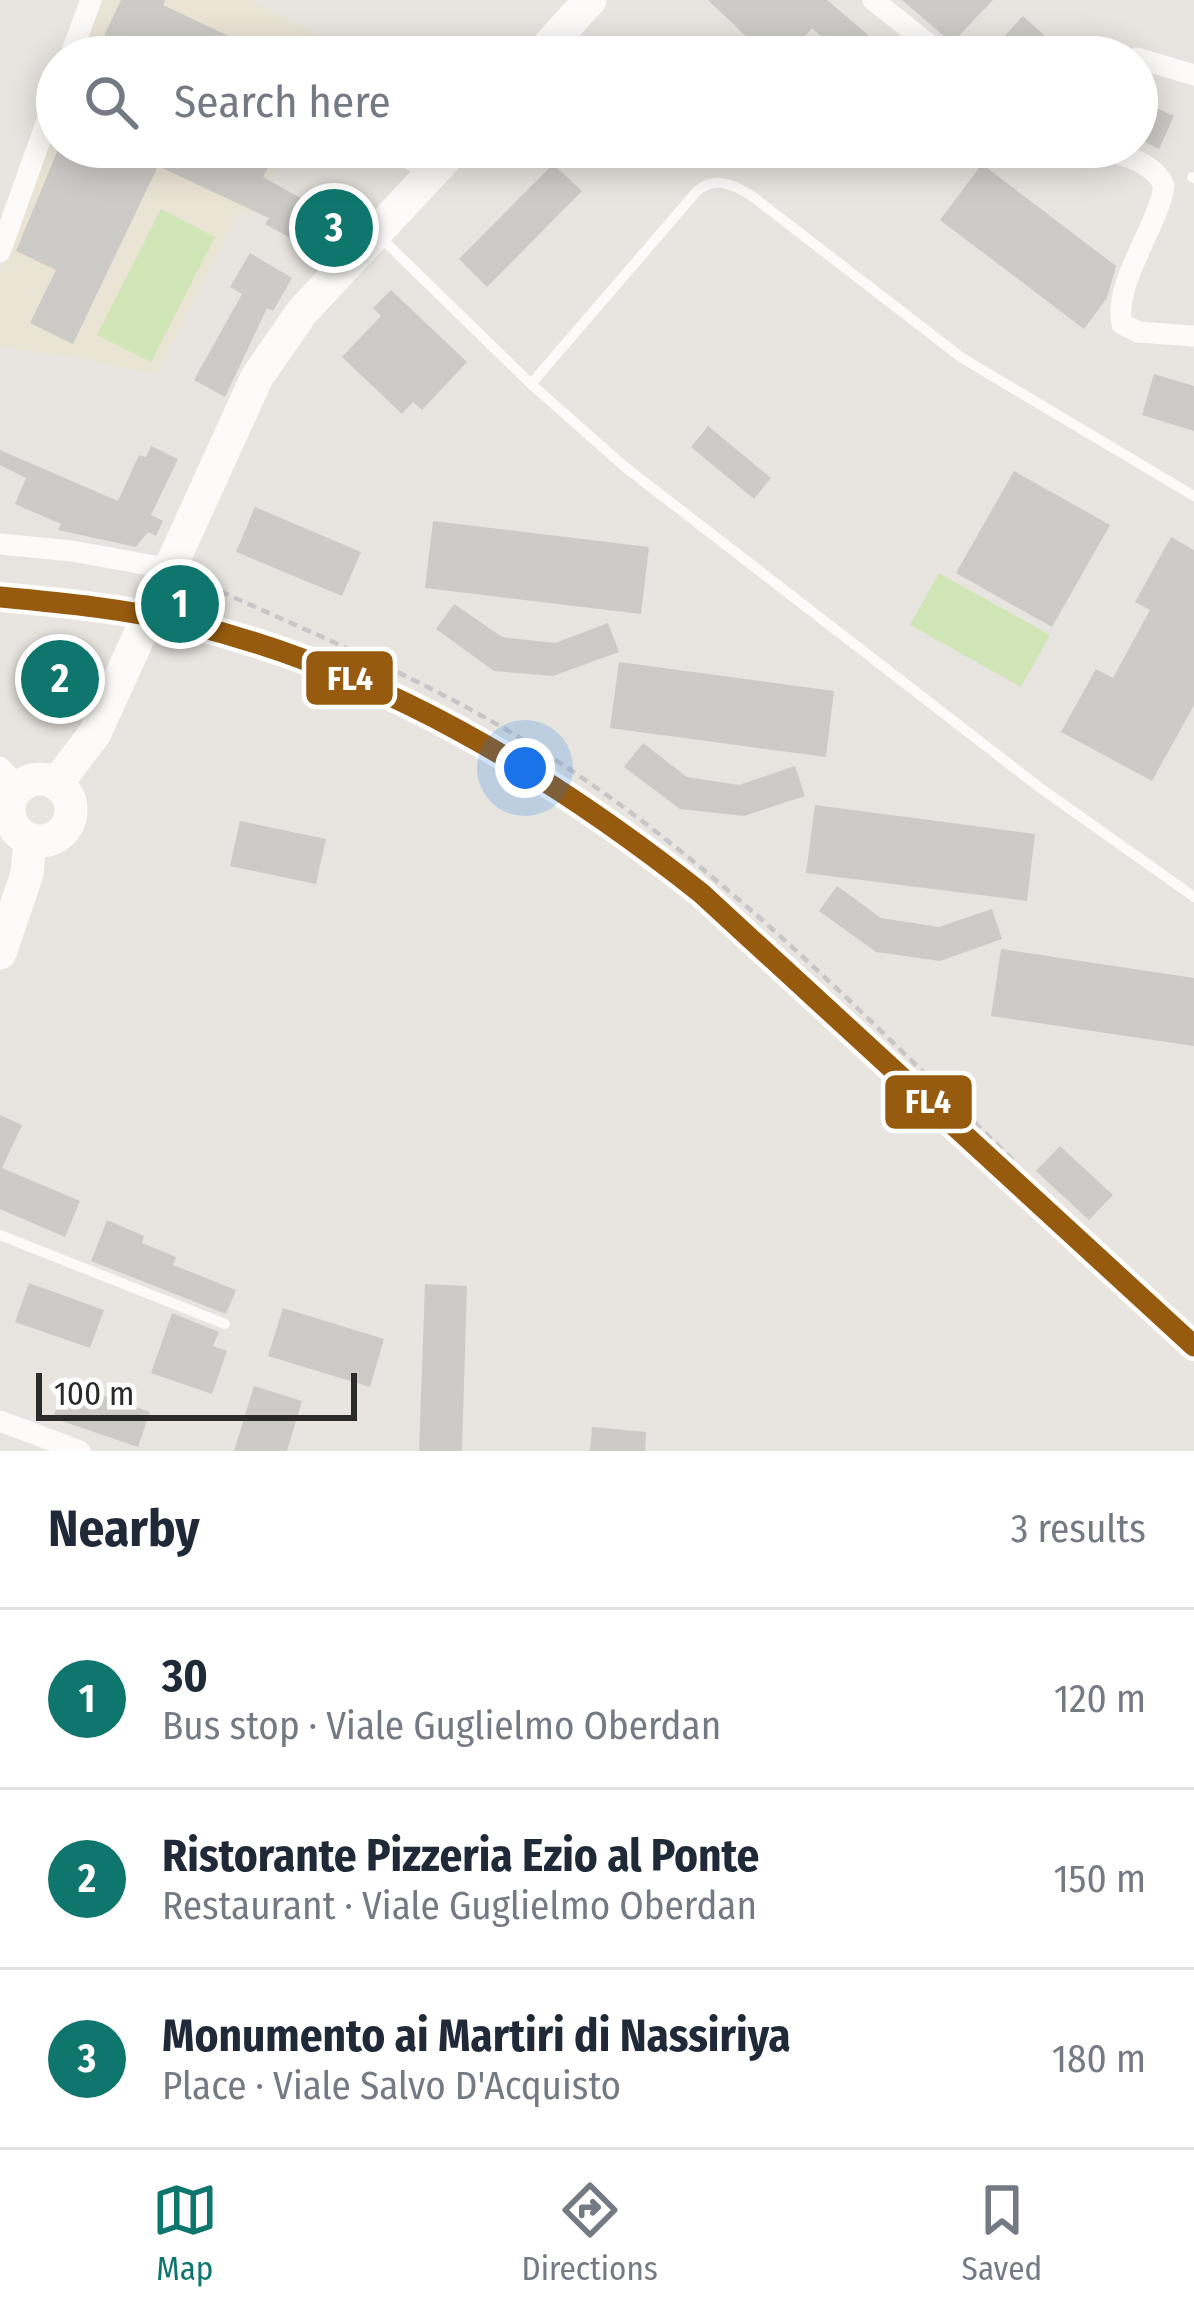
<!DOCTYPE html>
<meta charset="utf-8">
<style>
:root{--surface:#fff;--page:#f6f6f7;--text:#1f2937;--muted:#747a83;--line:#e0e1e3;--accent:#0f766e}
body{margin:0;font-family:"Fira Sans Condensed",sans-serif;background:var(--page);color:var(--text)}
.scale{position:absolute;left:36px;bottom:30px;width:321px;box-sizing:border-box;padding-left:12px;border:6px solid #2a2a2a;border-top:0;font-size:33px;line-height:42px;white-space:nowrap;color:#2a2a2a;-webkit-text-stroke:9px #fff;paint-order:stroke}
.you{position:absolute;left:525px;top:768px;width:42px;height:42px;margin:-30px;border:9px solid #fff;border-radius:50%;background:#1a73e8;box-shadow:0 0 0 18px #1a73e833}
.badge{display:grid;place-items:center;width:78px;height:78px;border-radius:50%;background:var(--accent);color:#fff;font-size:39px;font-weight:700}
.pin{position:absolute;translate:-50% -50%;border:6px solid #fff;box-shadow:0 3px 12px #0006}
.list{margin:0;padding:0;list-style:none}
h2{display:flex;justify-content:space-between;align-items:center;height:156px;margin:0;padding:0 48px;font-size:51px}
h2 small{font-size:39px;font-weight:400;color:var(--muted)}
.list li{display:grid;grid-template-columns:78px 1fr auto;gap:36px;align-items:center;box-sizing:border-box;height:180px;padding:0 48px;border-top:3px solid var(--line)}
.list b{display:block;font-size:45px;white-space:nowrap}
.list p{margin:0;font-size:39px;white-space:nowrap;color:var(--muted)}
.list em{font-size:39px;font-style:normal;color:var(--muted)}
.icon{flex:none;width:66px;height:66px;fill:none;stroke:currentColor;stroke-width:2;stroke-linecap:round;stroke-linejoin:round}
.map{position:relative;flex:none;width:1194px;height:1451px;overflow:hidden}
.search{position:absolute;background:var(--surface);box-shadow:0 6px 30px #0003;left:36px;right:36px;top:36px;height:132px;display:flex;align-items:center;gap:30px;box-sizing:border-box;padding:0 42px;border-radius:66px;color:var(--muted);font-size:45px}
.sheet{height:696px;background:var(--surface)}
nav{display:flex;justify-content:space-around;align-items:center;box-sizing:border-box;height:168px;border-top:3px solid var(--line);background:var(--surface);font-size:33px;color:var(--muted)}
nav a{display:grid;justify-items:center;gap:6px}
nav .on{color:var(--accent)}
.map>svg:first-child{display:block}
</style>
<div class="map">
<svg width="1194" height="1451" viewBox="0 0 1194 1451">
<rect width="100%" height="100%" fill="#e8e5e0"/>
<path fill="#eae4d5" d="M101,0h151l64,34 -2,6 30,16 -264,1z
M57,120v27h230l-37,69 -11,-5 -82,164 -72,-16 -85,-12v-71l8,-31z"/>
<path fill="#d1e6b7" d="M161,209l54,28 -64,125 -54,-27z
M939,573l111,62 -29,52 -111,-62z"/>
<path fill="#cdcbc7" d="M121,0h44l-2,5 110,52h-179z
M708,0h119l67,57h-51l-31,-29 -26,29h-18z
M902,0h91l-41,43z
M1023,16l45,41h-53l-16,-15z
M1137,99l37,17 -15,33 -22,-11z
M59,147h168l41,20 -5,10 64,36 -19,35 -43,-24 4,-6 -111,-52 -85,178 -43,-21 26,-53 -40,-19z
M553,164l29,27 -95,96 -28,-28z
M982,164l134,102 -9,32 -23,31 -144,-109z
M250,253l42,25 -19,33 -6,-3 -42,89 -31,-17 48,-86 -12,-7z
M391,290l76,72 -45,48 -9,-8 -11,12 -60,-57 39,-41 -8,-8z
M1154,374l40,12v45l-52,-16z
M708,426l63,52 -17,21 -63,-52z
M151,446l27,13 -27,56 12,6 -7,15 -8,-4 -12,15 -78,-17 3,-6 -46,-20 11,-26 -26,-13v-15l118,51 21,-46 7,2z
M1014,471l96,54 -58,102 -96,-54z
M255,507l106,45 -19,44 -106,-44z
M433,521l216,26 -8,67 -216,-26z
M1171,537l23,13v155l-42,76 -91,-49 35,-63 17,9 37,-68 -15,-8z
M454,604l48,33 53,6 53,-20 11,29 -66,24 -59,-5 -58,-42z
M36,653l60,25 -12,28 -60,-25z
M619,662l215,29 -8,66 -216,-29z
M643,743l44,34 52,8 56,-19 10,30 -61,20 -64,-7 -56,-42z
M815,805l220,29 -8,67 -221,-28z
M240,821l86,18 -10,45 -86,-18z
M837,886l44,32 58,9 53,-18 10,30 -62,22 -64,-9 -57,-41z
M1001,949l193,29v68l-203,-30z
M0,1115l22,10 -20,43 78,33 -15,36 -65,-28z
M1060,1146l53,49 -24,25 -53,-49z
M107,1220l37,16 -2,7 34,14 -3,8 63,25 -10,24 -135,-53z
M29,1283l75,27 -14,38 -75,-26z
M425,1284l42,2 -5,165h-43z
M283,1308l101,31 -14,48 -102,-31z
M172,1313l47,19 -6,14 14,5 -15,43 -61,-21z
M65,1382l85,30 -12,35 -85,-29z
M254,1386l48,15 -15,50h-53z
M592,1427l54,5 -1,19h-55z"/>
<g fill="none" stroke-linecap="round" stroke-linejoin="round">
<path stroke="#c8c7c7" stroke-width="4.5" stroke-dasharray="9 6" stroke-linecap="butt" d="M193,579c114,52 230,99 337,165 182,112 332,269 484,417"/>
<path stroke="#fcfbfa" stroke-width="10" d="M378,147l48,28
M1192,177l2,1
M378,235l153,149 94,83 414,320 155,110
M531,384l166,-193c19,-15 36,-7 55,5l210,162 232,138
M0,1235l225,89"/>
<path stroke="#fcfbfa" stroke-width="21" d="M873,0l72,57
M70,57l21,-57
M1137,58l57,17
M1098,147c24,9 56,14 66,39 -6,41 -51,97 -42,138l16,8 56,4
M0,252l57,-159
M0,544l72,7 99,18
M0,767l18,20
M0,1421l80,30"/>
<path stroke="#fcfbfa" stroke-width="33" d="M538,57l52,-57
M9 810a31 31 0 1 1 62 0a31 31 0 1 1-62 0Z
M57,783l38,-50 162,-356 45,-65 154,-165
M0,953l27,-79 3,-34"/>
<defs>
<path id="rail-1" d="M0,597c64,6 127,12 189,27 191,47 359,148 512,269l493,453"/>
</defs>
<use href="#rail-1" stroke="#fff" stroke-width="30"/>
<use href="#rail-1" stroke="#965b0e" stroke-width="21"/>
</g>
<g stroke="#fff" stroke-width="4.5">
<rect x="304" y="649" width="91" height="58" rx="12" fill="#965b0e"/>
<rect x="883" y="1073" width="91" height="58" rx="12" fill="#965b0e"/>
</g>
<g font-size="33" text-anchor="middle" font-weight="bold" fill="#fff">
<text x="350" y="690">FL4</text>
<text x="928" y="1113">FL4</text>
</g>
</svg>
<div class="scale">100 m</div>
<div class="you"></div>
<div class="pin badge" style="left:180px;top:604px">1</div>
<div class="pin badge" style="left:60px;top:679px">2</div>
<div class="pin badge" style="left:334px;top:228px">3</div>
<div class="search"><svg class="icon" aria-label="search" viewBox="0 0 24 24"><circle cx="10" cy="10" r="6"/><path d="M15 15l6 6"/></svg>Search here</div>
</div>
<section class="sheet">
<h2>Nearby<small>3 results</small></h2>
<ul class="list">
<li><span class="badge">1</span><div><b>30</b><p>Bus stop · Viale Guglielmo Oberdan</p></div><em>120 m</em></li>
<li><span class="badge">2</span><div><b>Ristorante Pizzeria Ezio al Ponte</b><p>Restaurant · Viale Guglielmo Oberdan</p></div><em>150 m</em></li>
<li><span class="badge">3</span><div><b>Monumento ai Martiri di Nassiriya</b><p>Place · Viale Salvo D'Acquisto</p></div><em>180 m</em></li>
</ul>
</section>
<nav>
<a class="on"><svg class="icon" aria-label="map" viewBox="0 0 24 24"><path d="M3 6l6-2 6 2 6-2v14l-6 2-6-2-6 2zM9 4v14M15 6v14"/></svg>Map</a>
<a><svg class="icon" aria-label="directions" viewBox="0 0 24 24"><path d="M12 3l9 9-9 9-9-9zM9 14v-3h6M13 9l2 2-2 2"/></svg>Directions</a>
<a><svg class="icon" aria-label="saved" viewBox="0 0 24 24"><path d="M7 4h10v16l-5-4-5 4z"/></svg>Saved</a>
</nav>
